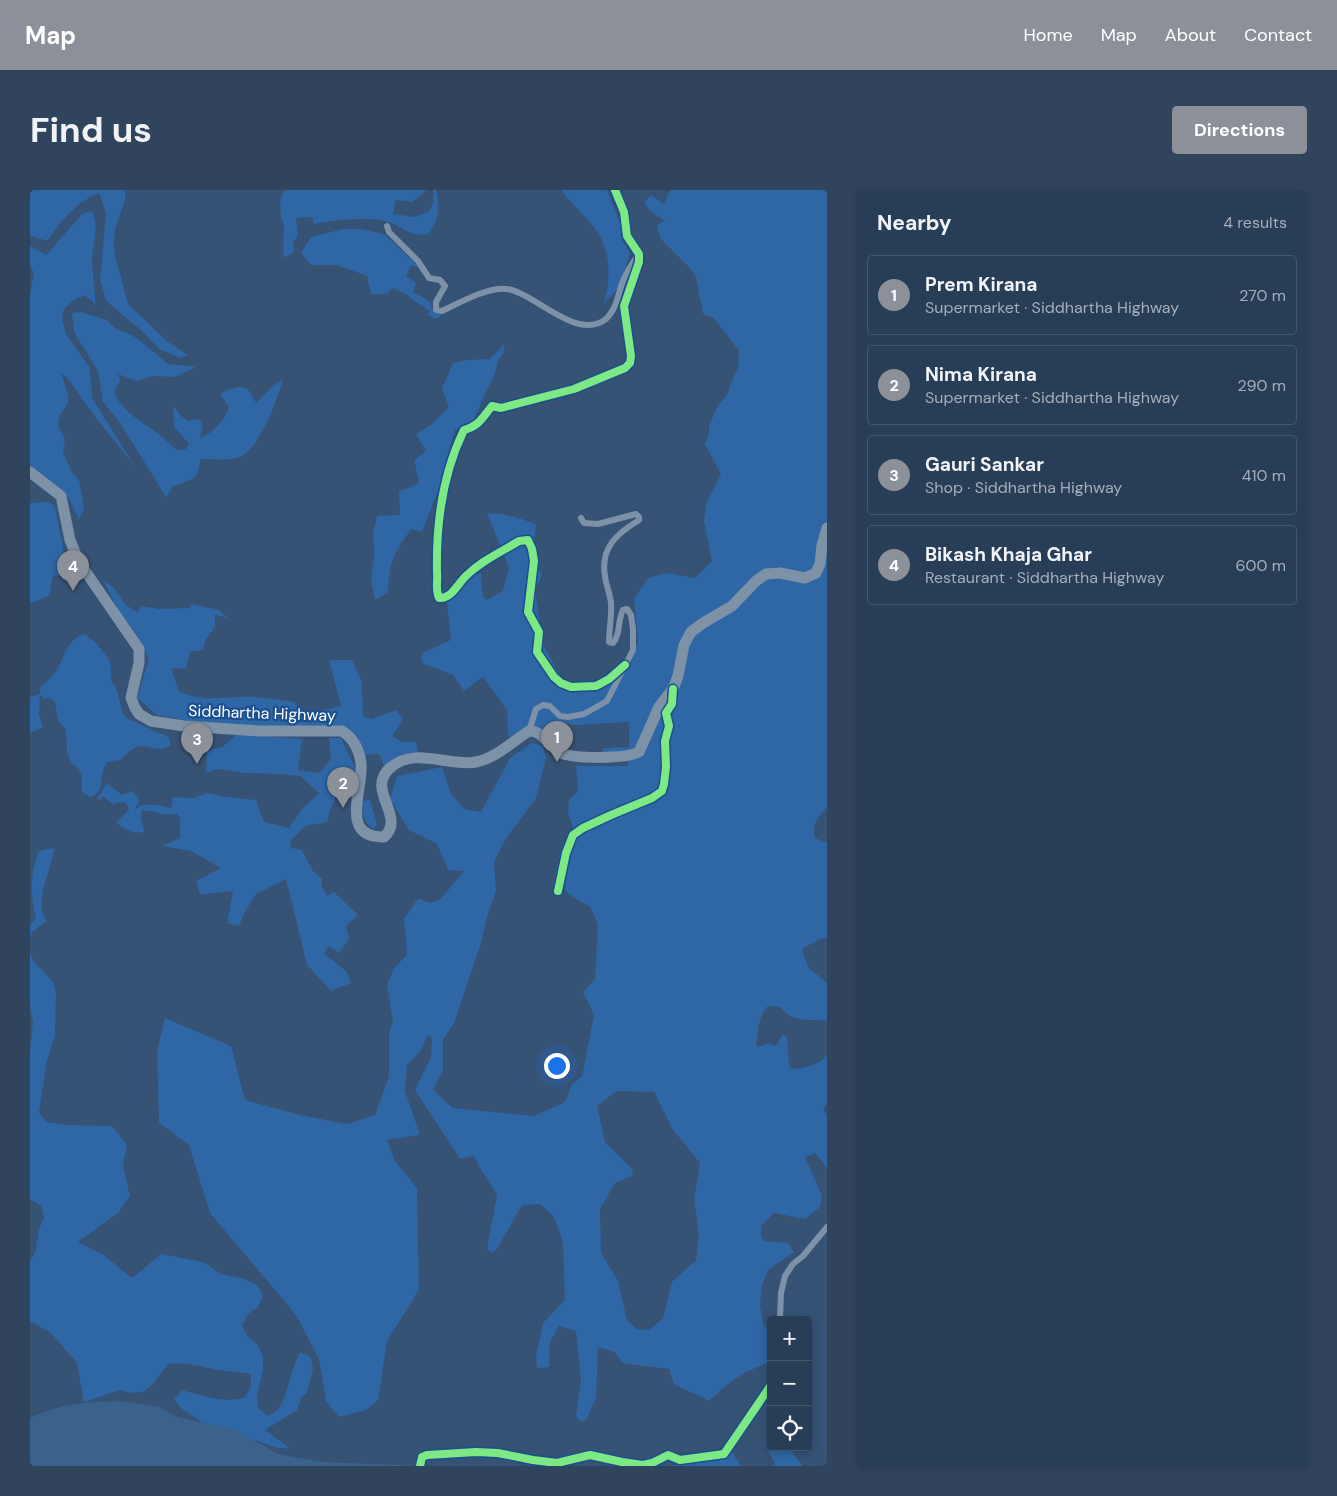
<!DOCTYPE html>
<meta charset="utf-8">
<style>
:root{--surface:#283e57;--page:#30455d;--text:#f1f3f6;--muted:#a5aeba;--line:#44576d;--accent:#8c9099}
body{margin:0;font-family:"DM Sans",sans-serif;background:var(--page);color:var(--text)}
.controls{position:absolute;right:15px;bottom:15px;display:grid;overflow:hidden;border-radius:5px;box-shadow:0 2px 8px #0003}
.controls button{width:45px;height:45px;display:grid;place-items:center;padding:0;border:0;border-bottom:1px solid var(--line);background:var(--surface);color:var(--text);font:25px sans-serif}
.you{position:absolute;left:526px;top:875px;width:18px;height:18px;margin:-12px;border:4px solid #fff;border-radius:50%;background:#1a73e8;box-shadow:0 0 0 8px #1a73e833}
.badge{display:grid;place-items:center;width:32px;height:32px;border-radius:50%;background:var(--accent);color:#fff;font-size:16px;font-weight:700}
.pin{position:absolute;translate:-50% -41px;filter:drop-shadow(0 1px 2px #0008)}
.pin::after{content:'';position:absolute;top:26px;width:18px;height:15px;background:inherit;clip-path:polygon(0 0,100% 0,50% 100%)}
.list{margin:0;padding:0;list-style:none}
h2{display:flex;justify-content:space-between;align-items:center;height:65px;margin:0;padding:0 20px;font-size:21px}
h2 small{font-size:16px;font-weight:400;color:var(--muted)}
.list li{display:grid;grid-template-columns:32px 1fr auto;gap:15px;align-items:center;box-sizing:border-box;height:80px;margin:0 10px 10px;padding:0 10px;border:1px solid var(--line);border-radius:5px}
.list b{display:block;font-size:19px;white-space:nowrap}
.list p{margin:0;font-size:16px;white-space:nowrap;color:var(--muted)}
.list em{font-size:16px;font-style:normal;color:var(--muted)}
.icon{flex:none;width:28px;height:28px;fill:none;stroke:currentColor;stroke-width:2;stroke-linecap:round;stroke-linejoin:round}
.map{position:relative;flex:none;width:797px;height:1276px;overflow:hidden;border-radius:5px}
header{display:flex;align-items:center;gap:30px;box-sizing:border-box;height:70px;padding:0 25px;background:var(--accent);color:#fff}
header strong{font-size:24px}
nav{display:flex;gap:28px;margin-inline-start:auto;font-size:18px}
.intro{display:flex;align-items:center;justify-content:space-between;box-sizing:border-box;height:120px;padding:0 30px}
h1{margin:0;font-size:35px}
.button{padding:12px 22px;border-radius:5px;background:var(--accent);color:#fff;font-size:18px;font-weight:700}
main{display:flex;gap:30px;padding:0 30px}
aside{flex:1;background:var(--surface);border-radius:5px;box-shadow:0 2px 8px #0003}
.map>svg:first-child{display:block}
</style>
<header>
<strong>Map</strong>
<nav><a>Home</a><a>Map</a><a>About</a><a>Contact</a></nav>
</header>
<div class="intro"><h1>Find us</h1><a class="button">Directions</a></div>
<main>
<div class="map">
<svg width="797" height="1276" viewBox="0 0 797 1276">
<rect width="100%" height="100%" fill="#365274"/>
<path fill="#2f66a5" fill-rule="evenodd" d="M0,0h95v10l-10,29 -1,11 1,15 13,49 40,38 20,13 -7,3 -22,-9 -18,-19 -35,-29 -6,-22 6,-66 -7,-20c-23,9 -37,27 -51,47h-4l-14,-4z
M255,0h142l-15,12 -16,-2 -3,14 22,3 14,-6 4,-8v-13h3c5,17 2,30 -7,44 -22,4 -26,-9 -44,-13 -23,-4 -48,-1 -71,3l-2,-7 -16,1 2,17 -5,8 1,7 -2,3 -7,5 -2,-6 1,-27 -3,-7 -1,-18z
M531,0h46l14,36 1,14 8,13 -11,34 -16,18c9,-27 8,-58 -11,-80 -10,-13 -22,-22 -31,-35z
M640,0h157v617c-8,10 -17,18 -12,31l12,5v95l-7,1 -18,10 6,18 19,16v38c-16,-2 -37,2 -46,-14l-13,-1c-10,10 -10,26 -12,39l2,2 10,-4 8,3 7,-12 4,3 2,26 2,6c14,-1 26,-3 36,-14v48l-4,6 4,7v52l-12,-15 -10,4 17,39 -2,11 -15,12 -31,-6 -13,13v11l4,4 23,2 6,9 -26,18 -6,15 -2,20 3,18 8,12v27c-28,9 -41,19 -62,39l-35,-17 -5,-15 -47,-6 -7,-11 -17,-5 -2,51 -10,22 -6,1 -4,-5 5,-36 -5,-49 -17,-5 -9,16 -1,25 -12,1 -1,-12 7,-33 22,-23 -2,-58 -9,-25 -14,-13 -18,1 -25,44 -5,4 -5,-4 10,-54 -17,-27 -6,-12 -14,3 -45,-69 16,-33 1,-19 -4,-3 -8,17 -13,13 -2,26 15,44 -33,5 8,21 22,27 2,102 -32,51 -9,59 -12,10 -27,7 -13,-16 -7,-42 -23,-44 -86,-102 -21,-68 -30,-22 -2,-71 8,-34 66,28 14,54 55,15 47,9 28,-9 14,-39v-44l4,-10 -6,-37 7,-17 13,-13 -3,-36 14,-21 11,5 11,-3 24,-29 -16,-1 -11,-26 -28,-14 -19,-31 7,-23 45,-9 9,27 13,15 17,3 29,-54 22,-15 11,3 3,12 -10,40 -31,42 -11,22 2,29 -10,29 -5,23 -27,80 -11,17v30l-10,20 20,18 81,8 31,-14 7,-18 10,-8 12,-61 -11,-23 12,-13 3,-55 -8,-17 -22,-13 -13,-20 8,-30 10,-16 -5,-16 1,-12 9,-9 -2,-25h52v-10l-25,-2v-6l26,-1v-25l-53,3 -18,-3 -4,17 -18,-7 -23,8 -5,-5 -1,-25 -24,-33 -19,14 -11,-16 -29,-11 -3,-6 3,-6 27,-12 -4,-38 22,-25 12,-4 2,24 4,3 16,-9 6,-23 -22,-55c17,1 34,4 49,12 -2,20 -4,31 6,50l-7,16 9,55 23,43 30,-2 33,-22 8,-24 -4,-42 14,-21 18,-5 29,5 17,-17 -8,-40 3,-19 14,-28 -16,-30 4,-11v-7l8,-19 10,-12 6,-17 5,-9 1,-18 -25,-33 -11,-4 -7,-37 -9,-12 -27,-27 -3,-13 8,-4 -16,-11 -5,-8 7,-7 13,9zM587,901l37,1 19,38 27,33 -6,36 5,36 -3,25 -24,22 -9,36 -14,12 -12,-1 -10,-9 -9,-39 -17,-28 -1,-44 15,-26 17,-7 1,-6 -28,-28 -8,-36z
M62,21c8,16 0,34 0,51 1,16 3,32 4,48l-1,-6 -11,-9 -10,5 -10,9 -2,9 4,16 24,34 2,30 44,70 -40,-50 -27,-38 -8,-7 7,22v8l-8,12 -2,10 7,15 -2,12 9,20 7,8 5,29 -5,11 -10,-22 -39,-31v-174l4,-19 -4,-10v-18l16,9 36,-41z
M313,39h18l23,5 35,33 -8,-2 -5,11 10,7 -3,9 16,9 5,12 8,1 -4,4h-5l-5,-3 2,-4 -19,-12 -2,-3 -16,-8 -6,6h-16l-4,-18 -30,-11h-26l-10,-12 10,-16z
M51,122l26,8 9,9 16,6 12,9 24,20 28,3 -21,10 -21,-1 -18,5 -18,-7 2,7 -6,11c9,20 23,26 39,38 8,6 16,13 24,20l9,-1 3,-5 -15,-17 -1,-22 8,11 8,5 5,-2 6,1 3,6 -3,13c14,-8 24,-17 29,-32l-9,-13c8,-5 23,-12 30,-2 2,3 4,7 6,11l19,-19 8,-5c-5,19 -24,71 -43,78 -12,4 -27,2 -39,2l-4,16 -6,5 -18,6 -7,12 -9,-16 -37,-59 -17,-21 -5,-31 -24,-39 -2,-19z
M475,153l-2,11 -5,6 -3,13 -23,50 -17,6 -17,62 -16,41 -11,-3c-18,26 -21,31 -23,63l-13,8 -4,-21 3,-25 -1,-21 4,-17 23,-1 -1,-24 12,-4 8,-5 -5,-22 12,-9 -10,-17 16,-10 17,-17 -7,-18 11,-26 14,-3 23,-1z
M19,312l6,5 10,50v20l-12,-2 -3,20 -10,5 -10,3v-100z
M73,390l11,8 11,16 13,9 3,-7 18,3 30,-1 2,-4 28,6 9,8 -13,-3v12l-9,12 -3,11 -13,2 -4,17 -15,-1 8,23c25,13 50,4 77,6 13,1 26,3 39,5l7,13 39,-9 -12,-46h23l10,22 1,34 9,3 24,-9 7,9 -11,17 11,6h13l2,12c-11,-4 -24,6 -34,12l-5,-12 -17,1 -4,-17 -16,-11h-65l-83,-5 -37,-7 -20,-17 12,-39 -12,-23 -18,-24z
M53,444c9,2 23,20 27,28 2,5 0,10 1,15 0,5 3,7 5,11 4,10 4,21 10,30l38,17 5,3 2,7c-20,13 -27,-13 -50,15l-13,2c-11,11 0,29 -18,35l-8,-5v-18l-4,-6 -6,-4 -5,-11 -1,-23 -8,-9 -3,-19 -5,-4 -6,1 -4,-5 -1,20 4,13 -13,6v-36l10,-3v-7c5,-5 11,-8 15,-14 10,-15 10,-31 28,-39z
M207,544l65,5 -4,31 21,3 12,-14 -2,-21h12l17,36 -3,25 -19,-2 -6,13 -3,12 -21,4 -16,15 1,7 11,2 11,21 9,8v8l5,9 7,-4 23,22 -1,3 -10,9 3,13 -10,14 -10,-7 -5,7 23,19 4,11 -20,8 -24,-26 -21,-86 -30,15 -11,18 -6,14 -12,-3 6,-32 -26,3h-7l-4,-13 25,-13 -30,-17 -29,-5 18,-8v-19l-3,-5c-12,2 -23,-3 -35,-4l-1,7 3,15c-12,2 -20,-2 -28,-10l13,-12 -4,-8 -9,1 -3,2 -10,-9 -2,4 -4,-1 10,-16 15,12 10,-4 8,9 -5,9c10,-8 25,-3 36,-1l2,-11 22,1 11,-5 21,4 29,3 8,22 25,6 14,-20 16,-15 -19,-17 -21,-2 -33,-1 -29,-4 -11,4 1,-22 15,-4z
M340,610l7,24 -3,5c-11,-5 -11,-18 -12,-28z
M24,658c-2,19 -15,44 -12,62 1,3 3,8 5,11l-15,11 -2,7v-13l6,-8c-6,-24 -6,-45 3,-67z
M0,761l2,8 21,23 3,11 -1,43 -8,24 -8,52 7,10 20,3 46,1 15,19 -4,20 7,31 -12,17 -40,29 26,13 28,23 29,-24 42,8 18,12 24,5 12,6 6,11 -5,11 -10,7 -6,11 6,12 10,8 5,12v13l-6,26 2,13 9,7c3,-2 8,-4 10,-7 10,-13 13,-41 22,-57l11,5 2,12 -6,24 -6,5 -4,12 -32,20 25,18h-12l-76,-26 -20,-13 -8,-10 8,-9c21,6 41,13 62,8l7,-11v-13c-10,-2 -21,-2 -32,-4 -18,-3 -33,-8 -51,-6l-15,20 -10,8 -11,1 -12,-3 -36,12 -7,-39 -26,-30 -19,-11h-2v-61l5,-8 4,-24 5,-11 -3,-12 -11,-7v-148l3,-29 -3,-16z
M740,1257h17l16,19h-31l3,-2 -7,-14z
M703,1263l8,13h-76l40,-4z"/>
<path fill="#3b618d" d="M92,1211l38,6 16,10 59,12 43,25 45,8 99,4h-392v-48c34,-15 56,-16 92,-17z"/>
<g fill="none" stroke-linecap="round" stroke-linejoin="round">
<path stroke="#7d92a8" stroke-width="6" d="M585,0l9,22 3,24 12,18v8l-15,44 7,50 -1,7 -5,5 -51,21 -73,19 -9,-2c-10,12 -13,20 -28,24 -22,45 -28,93 -27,142 1,10 -2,17 2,26 13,1 19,-15 27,-22 15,-15 35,-24 53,-35l9,-1 4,9 2,12 -6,51 11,20 -2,20 17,25 7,6 10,4 25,-1 13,-7 16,-14
M357,36l2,6 29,29 11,17 11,2 5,6 -9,16v8l6,1c17,-8 47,-25 65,-22 28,4 70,53 99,30 11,-10 12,-26 17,-38 4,-10 10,-19 16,-27
M499,541l7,-22 7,-4 7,1 10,10 8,1 16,-3 23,-13 26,-51v-21l-2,-14 -4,-6 -4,1c-6,11 -2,24 -10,33l-4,-1c0,-13 3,-26 2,-39 -1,-10 -5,-18 -6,-27 -5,-29 13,-43 34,-56v-3l-3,-3 -38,10 -14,-1 -3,-5
M528,701l8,-38 7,-18 10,-7 28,-13 41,-17 10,-7 2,-7 2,-17 -1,-26 4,-15 -3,-13 6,-9 1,-13
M750,1130l1,-27 4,-17 8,-12 10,-8 24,-29
M390,1276l2,-9 5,-2 49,-3 22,1 35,7 24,3 33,-8 32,7 21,3 9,-2 16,-8 12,5 44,-6 47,-69"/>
<path stroke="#7e92a7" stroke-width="11" d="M0,282l31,24 9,44 9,22 60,87v14l-8,35 4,10 4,6 12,7 33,5 75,5h83c11,7 17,18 19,32 3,25 -23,75 23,74 23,-20 -19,-47 6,-69 25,-22 58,-1 86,-6 20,-4 36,-20 53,-31 14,-1 20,17 32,22 14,6 65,6 78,-1l20,-45 14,-18 5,-13 6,-31 7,-13 12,-9 29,-17 24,-25 10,-7 14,-1 25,5 11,-5 4,-9 2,-19 5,-17"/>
<defs>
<path id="cycleway" d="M585,0l9,22 3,24 12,18v8l-15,44 7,50 -1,7 -5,5 -51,21 -73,19 -9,-2c-10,12 -13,20 -28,24 -22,45 -28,93 -27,142 1,10 -2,17 2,26 13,1 19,-15 27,-22 15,-15 35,-24 53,-35l9,-1 4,9 2,12 -6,51 11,20 -2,20 17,25 7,6 10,4 25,-1 13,-7 16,-14
M528,701l8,-38 7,-18 10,-7 28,-13 41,-17 10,-7 2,-7 2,-17 -1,-26 4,-15 -3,-13 6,-9 1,-15
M390,1276l2,-9 5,-2 49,-3 22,1 35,7 24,3 33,-8 32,7 21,3 9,-2 16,-8 12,5 44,-6 47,-69"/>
</defs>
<use href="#cycleway" stroke="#1b4f8f" stroke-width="11"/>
<use href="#cycleway" stroke="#7ce984" stroke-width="8"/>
</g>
<g text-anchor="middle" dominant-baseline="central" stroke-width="4.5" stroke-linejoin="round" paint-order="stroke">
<g font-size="16" fill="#fff" stroke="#1b4f8f">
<text transform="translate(232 523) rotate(2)">Siddhartha Highway</text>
</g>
</g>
</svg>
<div class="controls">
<button>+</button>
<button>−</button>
<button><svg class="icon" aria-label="locate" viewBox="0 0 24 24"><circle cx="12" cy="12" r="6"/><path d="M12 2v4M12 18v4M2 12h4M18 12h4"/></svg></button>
</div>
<div class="you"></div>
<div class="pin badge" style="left:527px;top:572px">1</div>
<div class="pin badge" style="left:313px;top:618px">2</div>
<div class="pin badge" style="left:167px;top:574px">3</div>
<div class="pin badge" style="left:43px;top:401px">4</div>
</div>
<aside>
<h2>Nearby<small>4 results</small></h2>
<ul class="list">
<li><span class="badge">1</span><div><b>Prem Kirana</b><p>Supermarket · Siddhartha Highway</p></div><em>270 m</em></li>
<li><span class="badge">2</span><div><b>Nima Kirana</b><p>Supermarket · Siddhartha Highway</p></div><em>290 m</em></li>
<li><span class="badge">3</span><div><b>Gauri Sankar</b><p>Shop · Siddhartha Highway</p></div><em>410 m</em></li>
<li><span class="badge">4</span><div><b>Bikash Khaja Ghar</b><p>Restaurant · Siddhartha Highway</p></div><em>600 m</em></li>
</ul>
</aside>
</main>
